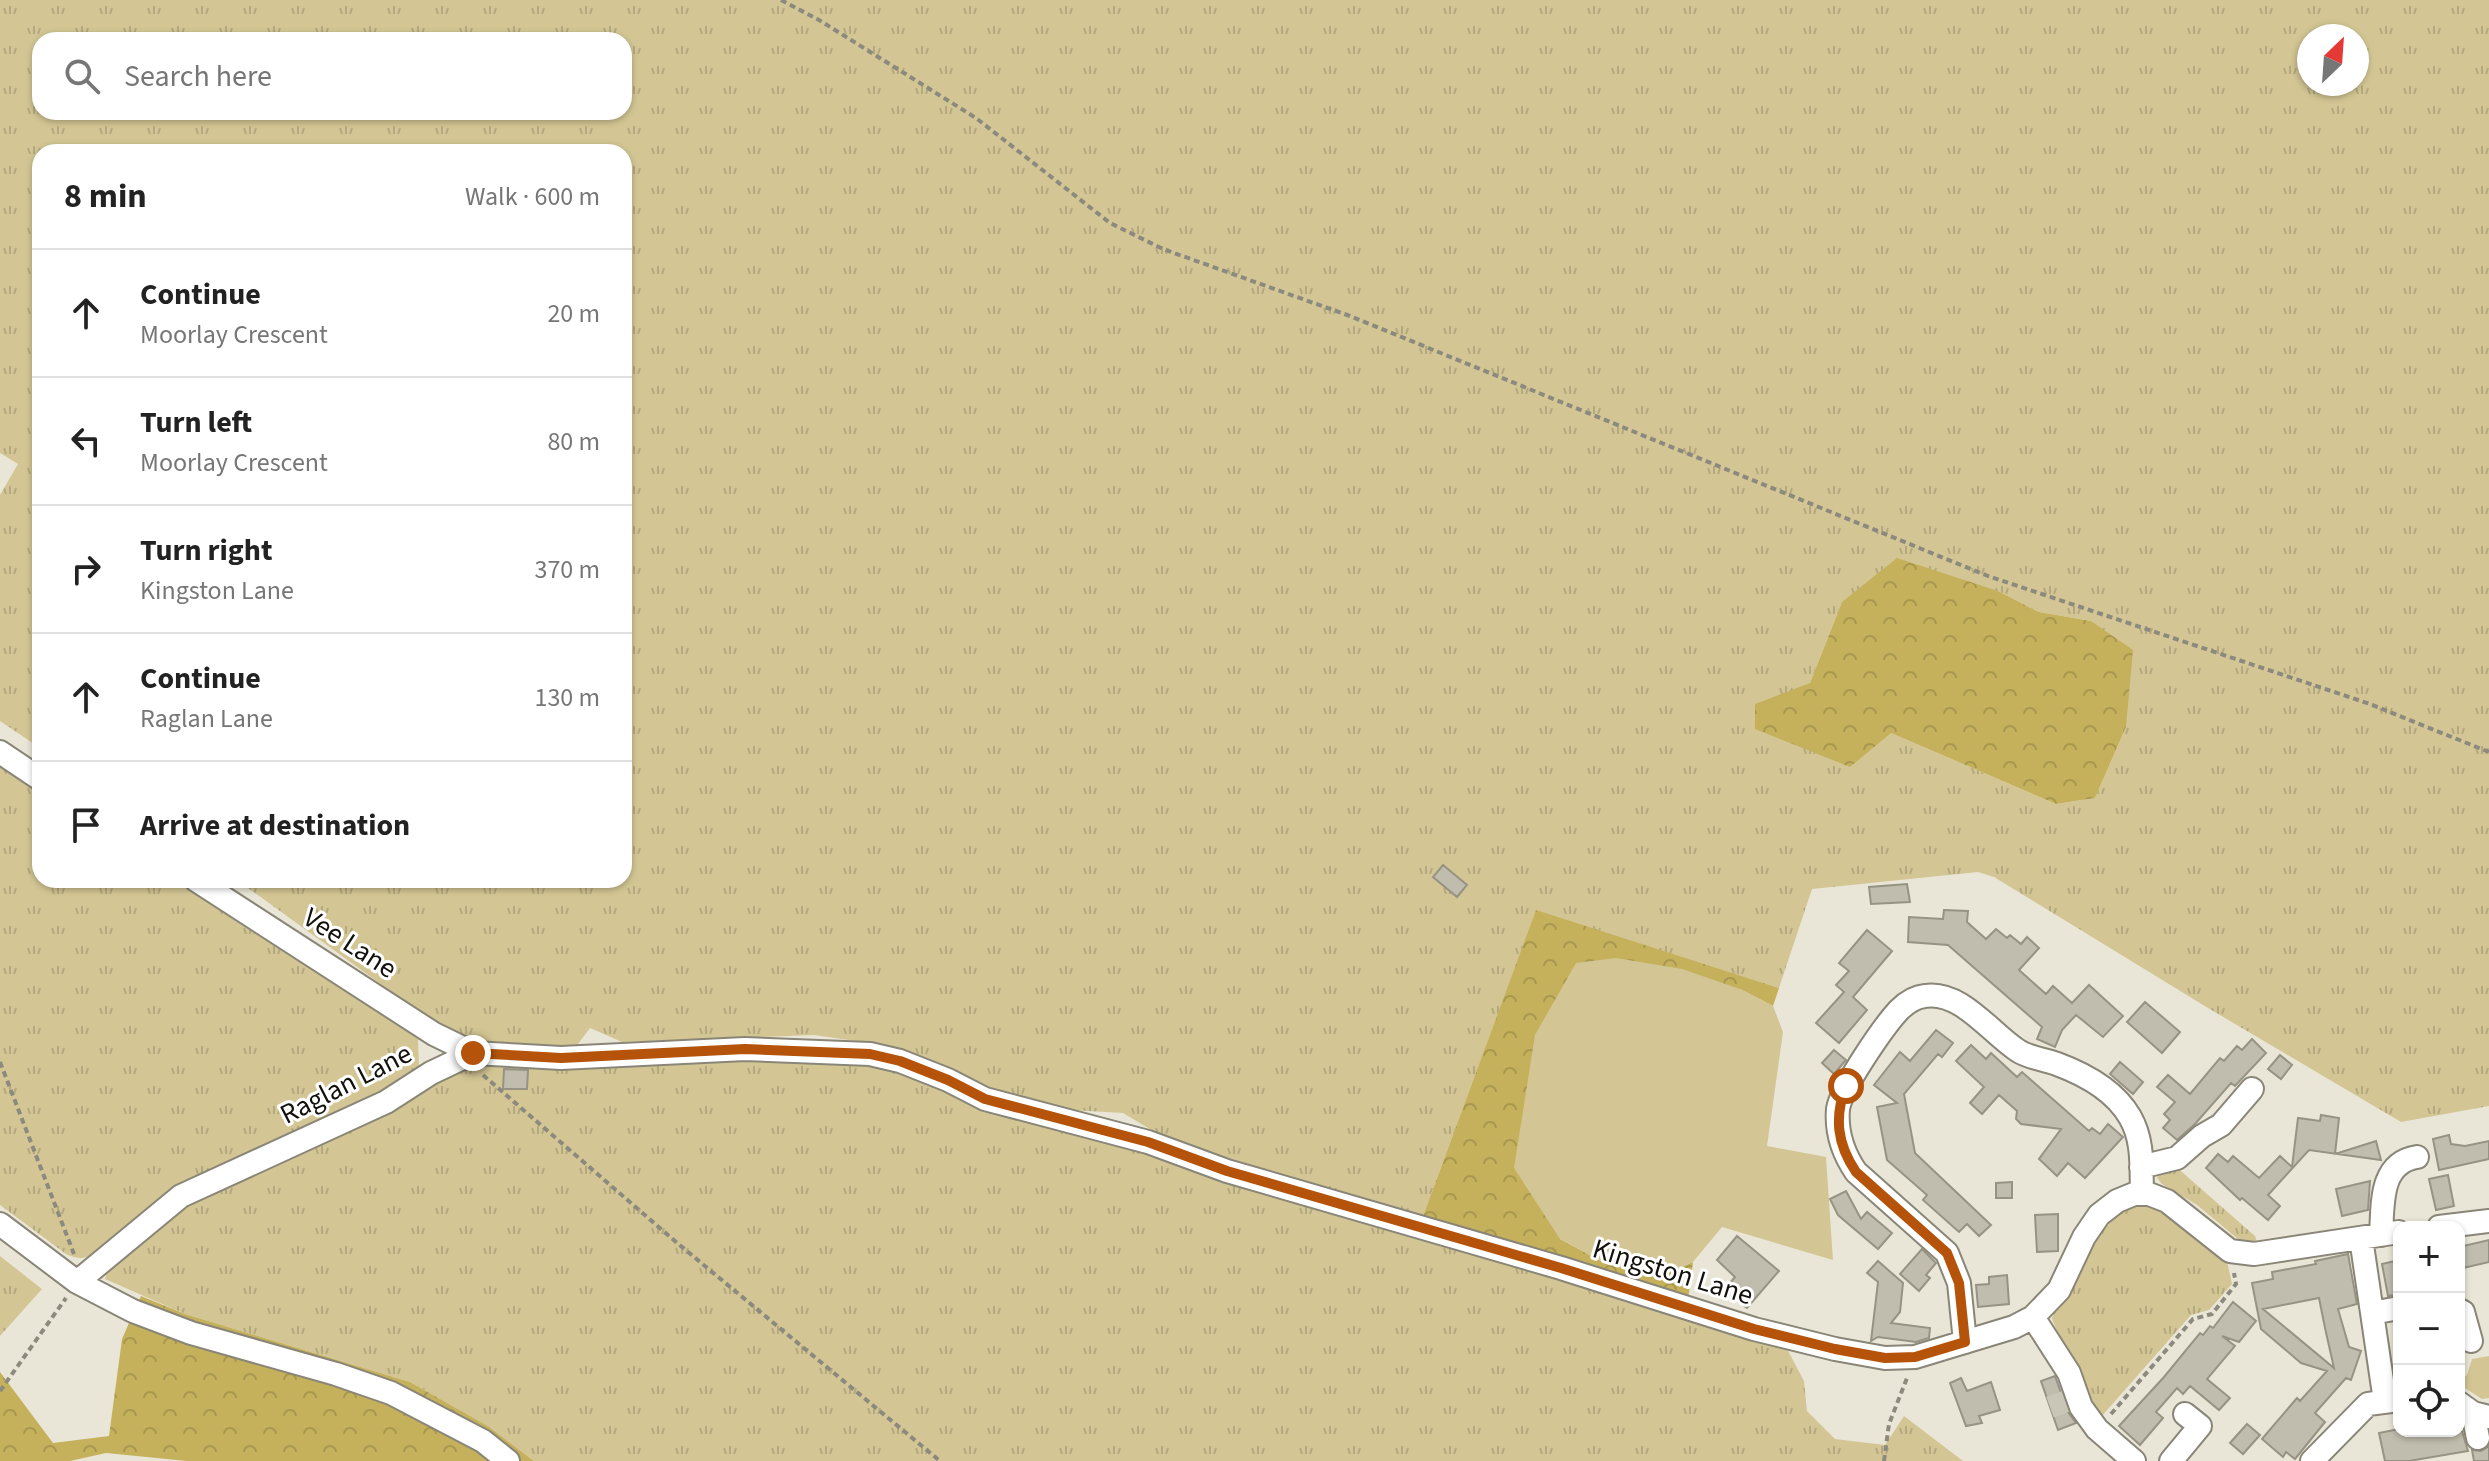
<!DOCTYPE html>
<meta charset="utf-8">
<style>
:root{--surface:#fff;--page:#f2f2f2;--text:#222;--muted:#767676;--line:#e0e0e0}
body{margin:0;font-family:"Source Sans 3",sans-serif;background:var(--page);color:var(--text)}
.controls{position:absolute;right:24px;bottom:24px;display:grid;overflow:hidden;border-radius:16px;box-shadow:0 2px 6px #0004}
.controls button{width:72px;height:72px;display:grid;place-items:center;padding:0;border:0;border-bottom:2px solid var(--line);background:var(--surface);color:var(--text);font:40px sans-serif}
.compass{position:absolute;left:2297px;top:24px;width:72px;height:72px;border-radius:50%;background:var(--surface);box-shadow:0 2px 6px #0004;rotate:25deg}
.stop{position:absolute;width:24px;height:24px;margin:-18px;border:6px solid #b45309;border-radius:50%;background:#fff}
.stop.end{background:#b45309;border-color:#fff;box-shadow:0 2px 8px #0008}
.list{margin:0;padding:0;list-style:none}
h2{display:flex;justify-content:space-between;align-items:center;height:104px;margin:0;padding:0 32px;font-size:34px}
h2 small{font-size:26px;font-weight:400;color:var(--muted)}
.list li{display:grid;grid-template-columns:52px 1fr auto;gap:24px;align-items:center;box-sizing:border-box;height:128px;padding:0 32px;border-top:2px solid var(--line)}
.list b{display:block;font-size:30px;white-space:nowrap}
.list p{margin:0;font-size:26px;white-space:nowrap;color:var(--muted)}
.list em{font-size:26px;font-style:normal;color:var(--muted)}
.icon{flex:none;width:44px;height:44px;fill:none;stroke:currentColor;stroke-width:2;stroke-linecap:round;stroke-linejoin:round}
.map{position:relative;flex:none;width:2489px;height:1461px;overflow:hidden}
.search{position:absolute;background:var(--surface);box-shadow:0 2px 6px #0004;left:32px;top:32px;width:600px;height:88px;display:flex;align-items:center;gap:20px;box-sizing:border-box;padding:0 28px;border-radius:24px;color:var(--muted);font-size:30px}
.panel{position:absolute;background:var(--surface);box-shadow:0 2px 6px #0004;left:32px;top:144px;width:600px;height:744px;border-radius:24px}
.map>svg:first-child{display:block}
</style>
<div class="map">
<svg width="2489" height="1461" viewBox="0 0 2489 1461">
<defs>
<pattern id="grass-tufts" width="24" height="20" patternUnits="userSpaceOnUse" patternTransform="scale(2)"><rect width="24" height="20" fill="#d3c694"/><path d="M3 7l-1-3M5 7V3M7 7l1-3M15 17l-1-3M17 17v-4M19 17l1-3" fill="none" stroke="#b4a97e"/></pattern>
<pattern id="forest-crowns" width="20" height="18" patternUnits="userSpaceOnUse" patternTransform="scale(2)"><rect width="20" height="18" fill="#c5b15b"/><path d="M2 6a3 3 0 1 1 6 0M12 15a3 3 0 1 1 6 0" fill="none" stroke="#a8974e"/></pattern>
</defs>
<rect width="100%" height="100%" fill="#eae6d7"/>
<path fill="url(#grass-tufts)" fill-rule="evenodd" d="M0,0h2489v1106l-88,16 -193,-114 -214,-131 -16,-5 -166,17 -33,99 -243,-77 -114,308 -259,-82 -40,-24 -53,-3 -67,-14 -55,-26 -58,-24 -76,-11 -192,7 -32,-14 -15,20 -105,-6 -19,-7 -214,-155h387v-728h-584v596l-40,-27v-226l18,-31 -18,-11zM2309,36h48v48h-48zM40,40h584v72h-584zM1998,591l41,21 52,9 35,106 -31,71 -39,6 -165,-71 -81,-50 32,-81z
M0,760l40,28v92h137l241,159 1,27 -32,25 -133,62 -71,30 -82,67c-13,8 -20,11 -35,4l-66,-49z
M688,1060l167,3 39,6 83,38 131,33 678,207 18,34 3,30 28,28 50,6 19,-29 59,45h-1429l-46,-35 -78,-44 -225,-68 -80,-35 2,-7 84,-69 97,-48 117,-52 71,-42z
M2174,1165l81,71 3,9 -14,-1 -47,-39 -35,-21 -5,-6 5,-7z
M2152,1204l74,52 6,28 -23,26 -18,5 -90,102c-6,-7 -48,-91 -49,-99 8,-23 43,-91 63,-104 11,-8 24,-8 37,-10z
M0,1256l42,33 -42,47z"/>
<path fill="url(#forest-crowns)" d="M1897,558l101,33 41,21 52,9 42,29 -7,77 -31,71 -39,6 -165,-71 -41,34 -95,-38v-25l55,-21 32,-81z
M1536,910l243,78 -6,18 -33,-17 -180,250 43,23 58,14 32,-14 -5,38 -266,-81z
M141,1296l44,18 225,68 78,44 46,35h-347l-81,-8 -36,8h-70v-89l53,71 56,-7 13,-97z"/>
<path fill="#d3c694" d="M1616,958l66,11 58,20 33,17 10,26 -16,114 59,11 7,103 -111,-33 -29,35 -32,14 -58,-14 -43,-23 -46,-71 21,-133 41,-72z
M2489,1356v42l-7,1 -20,-13 -1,-7 6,-4 5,-16z"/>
<path fill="#c0bdae" stroke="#969384" stroke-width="2" fill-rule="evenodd" d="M1443,865l24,20 -10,12 -24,-20z
M1907,884l3,18 -39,2 -2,-17z
M1944,910l24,1 -1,11 19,17 10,-10 11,9 3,-3 11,9 6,-7 12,11 -20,22 27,24 7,-8 19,17 17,-18 34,31 -20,21 -27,-22 -14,15 -7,17 -18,-8 5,-12 -94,-82 -40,-3 1,-25 34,2z
M1867,930l25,21 -39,46 14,13 -28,33 -23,-20 28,-31 -8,-7 13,-14 -10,-8z
M2145,1002l35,30 -18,21 -35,-31z
M1936,1030l17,13 -11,14 -4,-3 -34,40 11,59 76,72 -12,11 -12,-12 -8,8 -36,-32 4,-5 -40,-35 -10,-53 20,-4 -23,-18 26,-33 10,9z
M2252,1039l14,14 -31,33 -4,-3 -36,41 -18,16 -14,-12 7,-8 -6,-6 11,-12 -18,-15 11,-12 22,19 30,-36 4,3 13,-15 5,4z
M1971,1045l15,14 5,-6 26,24 5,-5 67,59 3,-3 8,6 8,-10 15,13 -38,41 -17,-15 -11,13 -18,-17 22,-30 -40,-5 -5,-5 1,-8 -18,-16 -17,19 -12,-11 14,-16 -28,-26z
M1834,1050l12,10 -12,14 -12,-11z
M2280,1055l12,10 -11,14 -13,-10z
M2120,1062l23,20 -10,12 -23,-20z
M504,1069l24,1 -1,19h-24z
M2321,1115l18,3 -4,36 41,-13 5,19 -72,-10 -41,45 12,11 -12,14 -26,-22 -2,2 -34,-32 12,-14 10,8 5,-6 26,22 21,-22 12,11 6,-49 22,3z
M2449,1135l2,9 14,2 24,-5v18l-50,11 -6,-31z
M2448,1175l6,31 -18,4 -7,-31z
M2370,1181l-2,29 -26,6 -6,-27z
M2012,1182v16h-16v-15z
M1846,1191l15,28 6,-7 25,21 -14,16 -40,-34 -8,-16z
M2058,1214v37l-21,1 -2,-37z
M1737,1236l42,35 -32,37 -24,-17 12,-14 -18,-17z
M2489,1240v22l-30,7v-22z
M1922,1249l14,14 -10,12 4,3 -11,13 -19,-17z
M2348,1254l9,50 -19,5 11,38 12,4 -10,29 -5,-2 -31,35 10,9 -30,37 -9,-7 -3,5 -21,-18 35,-41 3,3 27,-30 -26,-8 -40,-34 -9,-46 21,-4 -1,-7 44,-8 -1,-3zM2319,1298l6,30 9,40 -71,-59z
M2399,1260v34l-11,2 -6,-32z
M1878,1261l25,22 -3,29 -9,11 39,5 -1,10 -13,4 -38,-5 -7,4 7,-59 -11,-9z
M2007,1275l2,29 -31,3 -2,-22 13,-1v-7z
M2233,1302l23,19 -17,21 -17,-6 13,10 -28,33 23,19 -11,12 -29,-24 -7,8 -6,-6 -21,24 7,6 -23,27 -21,-19 45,-49 36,-44 3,2 7,-9 3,2z
M2055,1376l13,36 8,11 -18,7 -17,-49z
M1961,1378l6,13 24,-9 9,28 -21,6 3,7 -16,3 -16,-43z
M2247,1424l13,11 -17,19 -13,-11z
M2399,1429v2h63l6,20 -59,10h-24l-6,-28z
M2489,1446v15h-15l-2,-11 9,1z"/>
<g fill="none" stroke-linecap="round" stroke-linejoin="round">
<path stroke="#c9c6b8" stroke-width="22" stroke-dasharray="22 11" stroke-linecap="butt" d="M2050,1407l17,-6"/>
<defs>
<path id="minor" d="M0,752l40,27
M196,880l238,154 39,19
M2141,1167l36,-9 25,-22 19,-11 31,-36
M0,1224l77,58 56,29 58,22 145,41 55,19 92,48 25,20
M2439,1227l50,-6
M2381,1235c2,-30 -2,-72 36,-78
M2361,1238l24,163
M77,1282l104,-86 205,-94 45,-29 42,-20 88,5 184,-9 125,5 30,7 48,19 37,19 163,43 79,29 334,97 193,61 81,20 50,9 30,-1 99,-30 19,-10 26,-27 25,-53 15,-22 18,-14 17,-7h15l18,7 63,50 24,3 145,-22
M2459,1310l4,2 8,29
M2372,1313l27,-5
M2033,1317l36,56 12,34 16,22 37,32
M1965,1342l-6,-59 -12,-30 -91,-81c-13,-19 -20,-40 -18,-63 3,-21 46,-83 61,-99 7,-7 15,-13 26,-14 35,-6 65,36 92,54 11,8 27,9 40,14 27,10 58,27 73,53 14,24 11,51 12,77
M2459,1403l14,10 16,4
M2473,1413l5,25
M2171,1461l29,-35 -15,-12
M2312,1461l56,-57 31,-4"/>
</defs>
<use href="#minor" stroke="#898677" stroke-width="26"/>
<path stroke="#8c8a7f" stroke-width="4" stroke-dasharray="6 4" stroke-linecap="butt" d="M781,0l38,20 157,98 134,105 53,26 187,67 638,260 382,128 119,48
M0,1062l74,192
M483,1075l193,167 264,219
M0,1391l66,-93
M2111,1414l82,-95 19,-5 24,-30 -2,-11
M1884,1461l5,-37 18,-46"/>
<use href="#minor" stroke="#fff" stroke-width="22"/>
</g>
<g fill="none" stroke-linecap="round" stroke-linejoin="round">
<path stroke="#b45309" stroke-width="10" d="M473,1053l88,5 184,-9 125,5 30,7 48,19 37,19 163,43 79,29 334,97 193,61 81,20 50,9 30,-1 50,-15 -6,-59 -12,-30 -91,-81c-19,-28 -22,-55 -10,-86"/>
</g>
<g text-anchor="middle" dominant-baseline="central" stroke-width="6" stroke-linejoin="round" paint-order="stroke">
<g font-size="28" fill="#11100a" stroke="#fff">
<text transform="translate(350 943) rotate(33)">Vee Lane</text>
<text transform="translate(346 1084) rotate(-27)">Raglan Lane</text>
<text transform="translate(1673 1272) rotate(17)">Kingston Lane</text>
</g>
</g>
</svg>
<div class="controls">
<button>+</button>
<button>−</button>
<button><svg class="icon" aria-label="locate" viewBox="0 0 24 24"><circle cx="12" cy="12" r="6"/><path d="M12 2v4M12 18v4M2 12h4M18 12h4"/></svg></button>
</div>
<svg class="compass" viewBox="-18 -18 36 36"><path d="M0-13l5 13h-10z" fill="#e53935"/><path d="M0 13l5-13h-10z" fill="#767676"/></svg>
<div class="stop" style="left:1846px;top:1086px"></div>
<div class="stop end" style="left:473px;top:1053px"></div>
<div class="search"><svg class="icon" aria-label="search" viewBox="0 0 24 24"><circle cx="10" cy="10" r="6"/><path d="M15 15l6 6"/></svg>Search here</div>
<section class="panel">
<h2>8 min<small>Walk · 600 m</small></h2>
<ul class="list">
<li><svg class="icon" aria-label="ahead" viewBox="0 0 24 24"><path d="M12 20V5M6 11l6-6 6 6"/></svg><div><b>Continue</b><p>Moorlay Crescent</p></div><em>20 m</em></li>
<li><svg class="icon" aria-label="left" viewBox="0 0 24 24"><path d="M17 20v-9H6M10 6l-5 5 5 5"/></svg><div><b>Turn left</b><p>Moorlay Crescent</p></div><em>80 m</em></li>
<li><svg class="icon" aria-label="right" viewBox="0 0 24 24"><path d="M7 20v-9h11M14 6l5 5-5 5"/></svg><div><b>Turn right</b><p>Kingston Lane</p></div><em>370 m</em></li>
<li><svg class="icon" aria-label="ahead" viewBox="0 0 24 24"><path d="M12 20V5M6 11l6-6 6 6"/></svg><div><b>Continue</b><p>Raglan Lane</p></div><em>130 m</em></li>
<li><svg class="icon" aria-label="arrive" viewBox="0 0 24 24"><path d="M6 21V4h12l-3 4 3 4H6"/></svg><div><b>Arrive at destination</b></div></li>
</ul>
</section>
</div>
